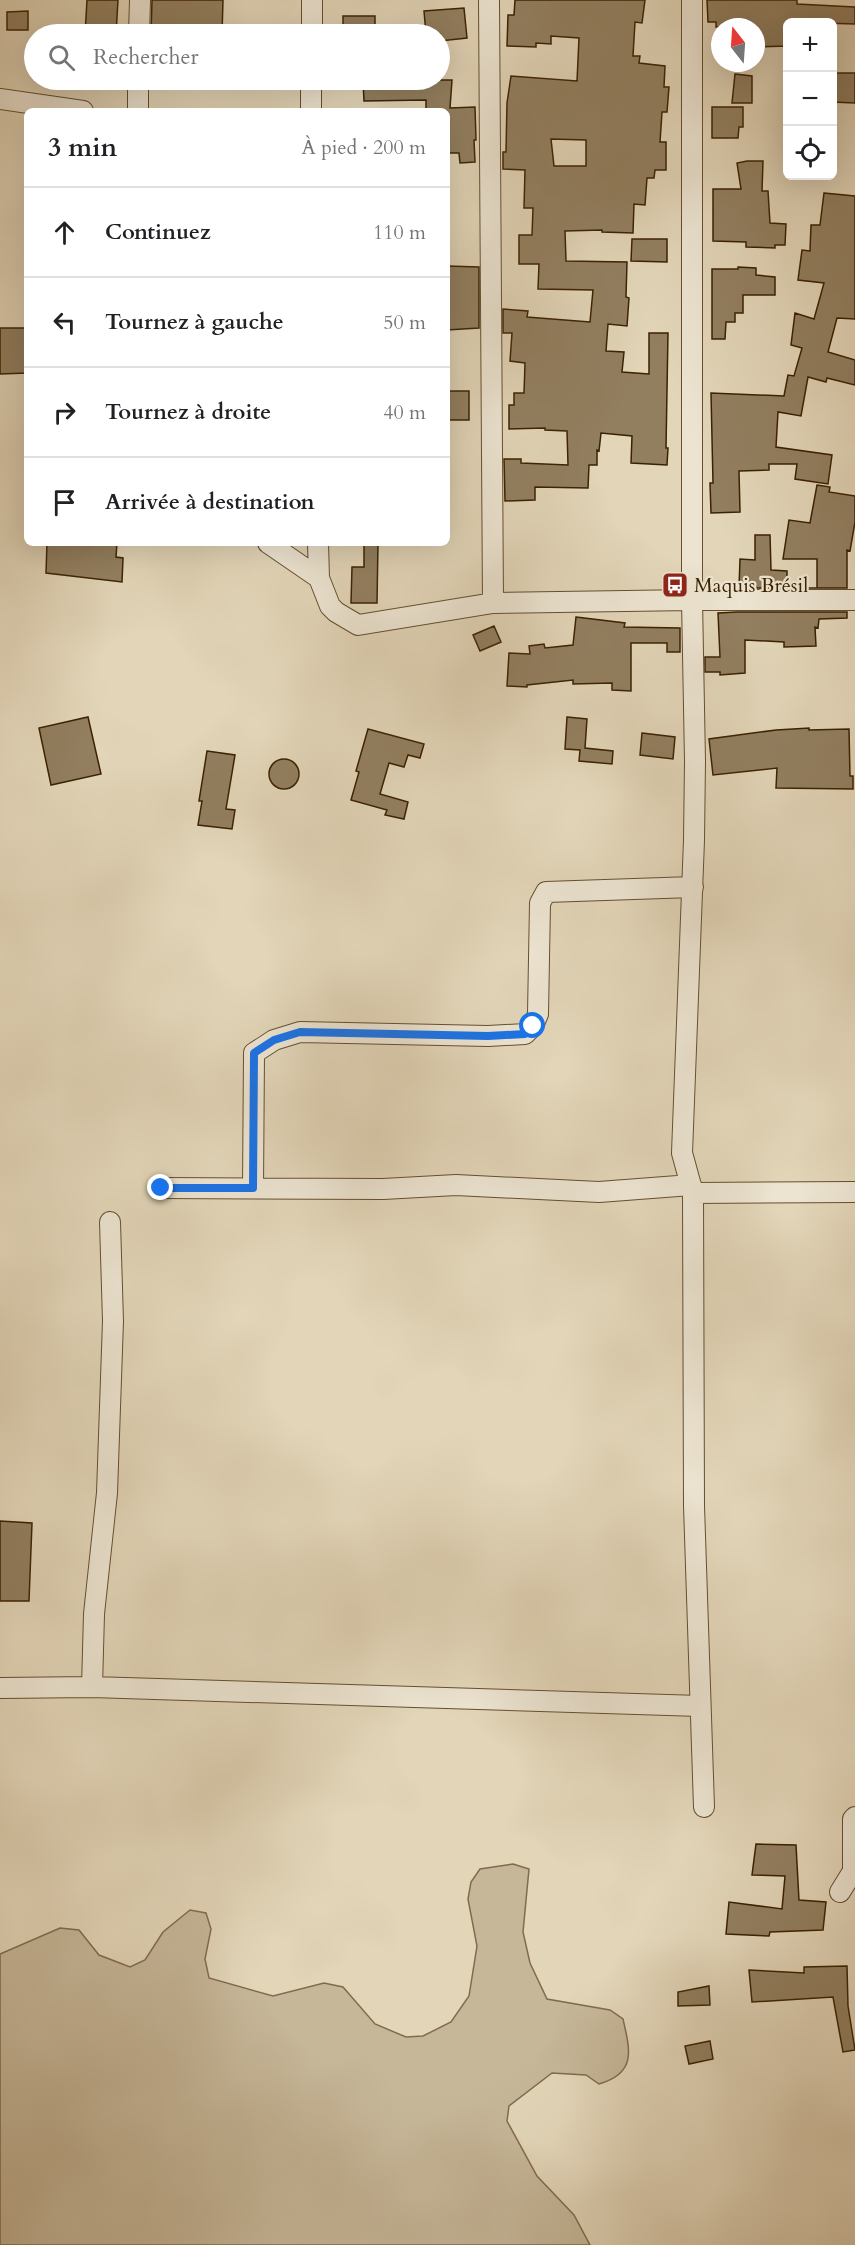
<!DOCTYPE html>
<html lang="fr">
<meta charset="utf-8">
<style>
:root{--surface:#fff;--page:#f2f2f2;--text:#202124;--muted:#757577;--line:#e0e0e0}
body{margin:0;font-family:Cardo,serif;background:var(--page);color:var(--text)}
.controls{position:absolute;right:18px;top:18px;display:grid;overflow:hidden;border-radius:9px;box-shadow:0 6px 24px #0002}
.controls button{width:54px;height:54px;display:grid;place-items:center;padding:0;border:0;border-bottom:2px solid var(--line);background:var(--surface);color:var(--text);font:30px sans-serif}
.compass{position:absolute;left:711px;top:18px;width:54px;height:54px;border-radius:50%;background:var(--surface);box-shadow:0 6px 24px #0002;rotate:343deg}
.stop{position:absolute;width:18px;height:18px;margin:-14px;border:4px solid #1a73e8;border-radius:50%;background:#fff}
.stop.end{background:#1a73e8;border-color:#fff;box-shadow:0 2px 6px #0008}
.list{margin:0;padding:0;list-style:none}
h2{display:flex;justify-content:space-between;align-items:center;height:78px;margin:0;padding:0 24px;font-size:26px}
h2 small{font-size:20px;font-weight:400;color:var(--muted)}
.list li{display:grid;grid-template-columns:39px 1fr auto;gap:18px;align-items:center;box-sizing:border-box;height:90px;padding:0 24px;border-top:2px solid var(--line)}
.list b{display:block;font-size:22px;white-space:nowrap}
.list em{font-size:20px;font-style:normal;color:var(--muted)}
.icon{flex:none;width:33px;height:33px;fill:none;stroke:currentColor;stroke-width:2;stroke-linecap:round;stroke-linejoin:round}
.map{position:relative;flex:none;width:855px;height:2245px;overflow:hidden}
.search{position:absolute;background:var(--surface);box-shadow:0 6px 24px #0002;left:24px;top:24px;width:426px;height:66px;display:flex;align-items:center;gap:15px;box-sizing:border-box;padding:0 21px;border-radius:33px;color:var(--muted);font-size:22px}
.panel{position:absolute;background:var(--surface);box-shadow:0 6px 24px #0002;left:24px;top:108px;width:426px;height:438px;border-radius:9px}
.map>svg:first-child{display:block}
</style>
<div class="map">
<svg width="855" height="2245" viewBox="0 0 855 2245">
<rect width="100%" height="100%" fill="#e2d5b8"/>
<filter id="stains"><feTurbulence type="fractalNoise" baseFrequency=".00333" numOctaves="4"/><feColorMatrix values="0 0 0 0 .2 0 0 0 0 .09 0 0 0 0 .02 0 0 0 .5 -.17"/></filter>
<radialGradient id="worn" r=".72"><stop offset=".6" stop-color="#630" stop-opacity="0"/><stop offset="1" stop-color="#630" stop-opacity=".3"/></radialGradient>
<path fill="#c6b799" stroke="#806c4d" stroke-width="1.5" d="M513,1864l16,5 -6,63 7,31 17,36 63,11 13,9c7,31 14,54 -24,65l-13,-9 -34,-2 -43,33 -2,15 30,55 37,39 16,30h-590v-291l60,-26 19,2 20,25 31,12 15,-7 18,-28 27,-22 16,3 5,16 -6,30 4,19 64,18 51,-13 19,4 32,37 31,13 17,-1 28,-14 18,-26 8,-50 -9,-47 3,-17 9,-13z"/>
<path fill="#927f60" stroke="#3b2201" stroke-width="1.5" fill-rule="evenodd" d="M87,0h31l-2,34h-31z
M152,0h71l-1,34h-71z
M515,0h130l-3,23 -7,-1 -2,34h7l-1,7 26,3 -1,21h5l-2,25h-5l-2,30h6v28h-11l-1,8h-7l-2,27 -11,-1 -1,29 -31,-1v-2l-37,1 1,30 61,1 -1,35 3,1 -2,28 -19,-2 -2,27 18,1 -2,20 27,2v-41h19l-2,115h2l-1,17 -36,-2 1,-27 -31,-3 -2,18 -2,-1v15h-8l-1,23 -53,-1v13l-30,1 -1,-42h17v4l47,2 -1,-34 -22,-1v-2l-36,1v-24h5v-12h10l1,-30 -15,-2 2,-28h-9v-24l25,2 -1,6 63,5 3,-32 -55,-1 1,-25h-20v-29h13l1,-27h-9l1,-38 -22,-1v-17h3l1,-49 4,-27 66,5 2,-43 -28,-2v8l-15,-1v4l-29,-1 1,-31h6zM551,139l35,1v26h-32z
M707,0h90v4l58,3v17l-67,-2v24l-32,1v-20h-40v-5h-8z
M464,8l3,30 -27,3v-7h-14l-2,-23z
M28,11v19h-21v-18z
M343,16h32v18h-32z
M832,73h23v30l-23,-1z
M735,74l17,2v27h-20z
M363,80h89l-2,28 25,-1 1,33h-2l1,22 -15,1 -1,-10h-12v-42h-21v-11l-62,1z
M712,107h31v20h-4l-1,11h-26z
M747,161h16l-1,30h6l2,32 16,1 -1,21h-10v3l-29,-1v-5l-33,-1v-52h28l-4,-26z
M824,193l31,3v123l-18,-1 -9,34 27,8v25l-28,-7 -1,4 -18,-5 -7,39 -23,-4 -2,35 56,8 -4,29 -33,-5 2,-15h-28v6l-30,1 1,41 -29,1 -1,-30h3l-2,-90 73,3 4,-21 6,1 8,-28 -11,-3 4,-32 19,6 10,-36 -26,-3 4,-30 8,1 1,-26h9z
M632,239h35v23l-36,-1z
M447,266l32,1v61l-32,2z
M738,267l18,1v7l19,2v18h-32v18h-8v9h-9l-1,17h-13v-70h26z
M0,328h27v45l-27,1z
M447,391h22v29h-22z
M817,485l13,2 -1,5 26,4v26l-5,29 -3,-1v38h-41h11v-29h-34l6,-39 21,3z
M755,535h15l1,35 16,1v17h-48l1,-29 15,1z
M47,543h70l-1,14 7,1 -1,24 -76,-9z
M364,543h14l-1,60h-26l1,-36h12z
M737,612h110v6l-28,1 -1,9 -3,-1 1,19 -32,1v-5l-39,-2v33l-25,2v-3h-15v-15h15l-2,-44z
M576,617l49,6 -1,4 56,1v24h-13v-9h-36v48l-19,-1v-7l-39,1v-4l-46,5v2l-20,-1 2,-33 21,1 -1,-8 15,-2 1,4 28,-3z
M494,626l7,16 -21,9 -7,-16z
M88,717l13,57 -50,11 -12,-57z
M567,717l20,2 -2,29 28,3 -1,13 -33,-3 1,-11 -15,-1z
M809,728v2l40,-1 1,47h3v13l-77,-1 1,-20 -64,7 -4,-36 67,-9z
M368,729l56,15 -4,14 -12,-3 -4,12 -15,-4 -9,31 28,8 -4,17 -19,-4 2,-5 -36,-10 8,-28 -3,-1z
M642,733l33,4 -2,22 -33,-4z
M207,751l28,4 -9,54 9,1 -3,19 -34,-4 4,-24h-3z
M269 774a15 15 0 1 1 30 0a15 15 0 1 1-30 0Z
M0,1521l32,2 -3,78h-29z
M756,1844l40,1 3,55 27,2 -3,28 -53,2 -1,4 -43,-2 3,-32 53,7 3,-33 -33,-1z
M847,1966l1,40 7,44 -12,2 -10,-55 -81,5 -3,-32 55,3v-6z
M709,1986l1,19 -32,1v-14z
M710,2041l3,18 -24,5 -4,-18z"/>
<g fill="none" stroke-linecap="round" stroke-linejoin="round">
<defs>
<path id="minor" d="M489,0l4,603
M692,0v600l3,161 -1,79 -12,313 11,40 1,313 10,301
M139,34l1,-34
M312,34v-34
M0,99l83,12
M138,111v-31
M311,111v-31
M268,543l51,35
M318,543l1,35 11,28 6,6 22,13 135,-22 199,-3h163
M161,1188l222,1 73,-4 143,7 92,-7
M253,1188l1,-135 20,-13 26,-8 188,4 37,-2 8,-8 5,-12 2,-111 6,-11 147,-5
M693,1193l162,-1
M110,1222l3,99 -6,172 -13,121 -2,73 608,19
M0,1688l92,-1
M840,1892l13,-21v-52l2,-2"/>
</defs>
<use href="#minor" stroke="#654f2f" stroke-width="22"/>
<use href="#minor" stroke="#ece4d1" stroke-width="20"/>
</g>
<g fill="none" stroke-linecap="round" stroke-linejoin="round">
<path stroke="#1a73e8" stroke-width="8" d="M161,1188h92l1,-135 20,-13 26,-8 188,4 37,-2 8,-8"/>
</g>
<defs>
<symbol id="bus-square" viewBox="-11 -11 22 22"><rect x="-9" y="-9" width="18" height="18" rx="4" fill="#8f2418" stroke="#ece4d1"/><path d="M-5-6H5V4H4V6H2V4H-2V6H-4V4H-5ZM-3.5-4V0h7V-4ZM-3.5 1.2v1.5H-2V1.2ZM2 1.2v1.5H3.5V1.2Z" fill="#fff"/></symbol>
</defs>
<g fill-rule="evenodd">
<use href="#bus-square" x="660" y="570" width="30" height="30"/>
</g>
<g text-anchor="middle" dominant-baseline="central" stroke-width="4.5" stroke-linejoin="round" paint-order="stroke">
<g font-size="20" fill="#3b2201" stroke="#ece4d1" text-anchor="start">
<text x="694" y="585">Maquis Brésil</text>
</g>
</g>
<rect width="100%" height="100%" filter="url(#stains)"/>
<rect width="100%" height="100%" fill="url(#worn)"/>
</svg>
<div class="controls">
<button>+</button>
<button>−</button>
<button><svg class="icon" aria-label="locate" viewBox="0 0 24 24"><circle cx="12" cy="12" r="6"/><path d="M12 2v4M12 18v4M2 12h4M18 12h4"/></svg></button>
</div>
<svg class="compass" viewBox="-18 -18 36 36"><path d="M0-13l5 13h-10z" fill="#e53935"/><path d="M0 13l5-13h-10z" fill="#757577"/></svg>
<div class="stop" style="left:533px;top:1026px"></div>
<div class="stop end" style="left:161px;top:1188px"></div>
<div class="search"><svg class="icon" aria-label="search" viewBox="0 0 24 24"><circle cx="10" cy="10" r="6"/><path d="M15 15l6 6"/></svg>Rechercher</div>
<section class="panel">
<h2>3 min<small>À pied · 200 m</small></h2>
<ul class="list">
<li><svg class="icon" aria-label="ahead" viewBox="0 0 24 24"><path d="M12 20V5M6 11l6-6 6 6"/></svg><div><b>Continuez</b></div><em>110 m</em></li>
<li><svg class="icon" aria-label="left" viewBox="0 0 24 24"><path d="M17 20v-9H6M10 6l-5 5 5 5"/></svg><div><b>Tournez à gauche</b></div><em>50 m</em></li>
<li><svg class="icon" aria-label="right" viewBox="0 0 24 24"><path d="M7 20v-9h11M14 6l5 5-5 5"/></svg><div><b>Tournez à droite</b></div><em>40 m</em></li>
<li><svg class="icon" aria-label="arrive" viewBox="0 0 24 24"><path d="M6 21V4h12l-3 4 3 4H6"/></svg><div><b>Arrivée à destination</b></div></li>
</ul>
</section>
</div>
